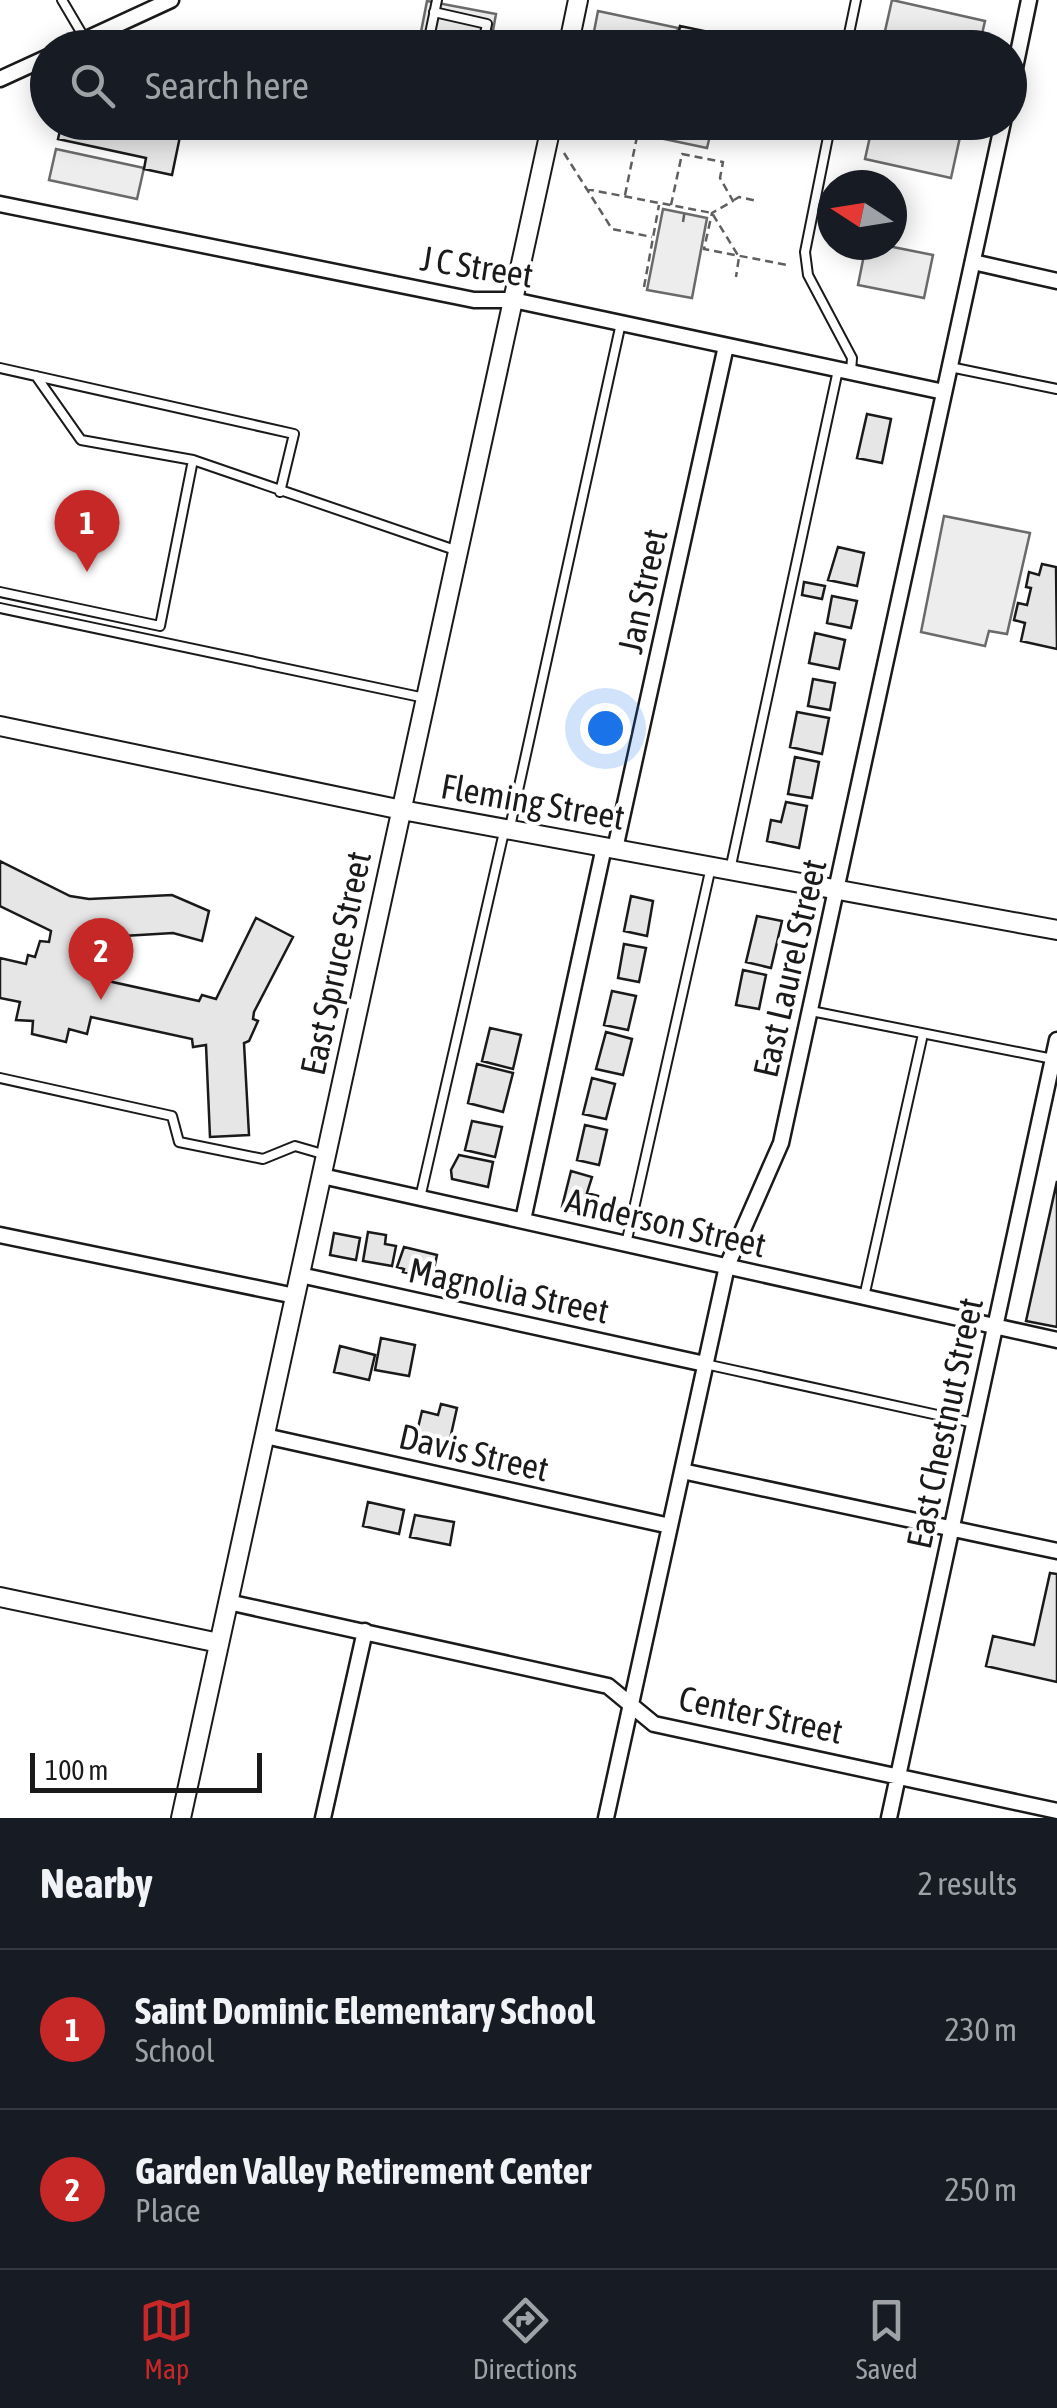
<!DOCTYPE html>
<style>
:root{--surface:#171b24;--page:#20242c;--text:#f1f3f6;--muted:#9ea1a6;--line:#363941;--accent:#c62828}
body{margin:0;font-family:"Asap Condensed",sans-serif;background:var(--page);color:var(--text)}
.compass{position:absolute;left:817px;top:170px;width:90px;height:90px;border-radius:50%;background:var(--surface);box-shadow:0 5px 25px #0003;rotate:282deg}
.scale{position:absolute;left:30px;bottom:25px;width:232px;box-sizing:border-box;padding-left:10px;border:5px solid #1a1a1a;border-top:0;font-size:28px;line-height:35px;white-space:nowrap;color:#1a1a1a;-webkit-text-stroke:8px #fff;paint-order:stroke}
.you{position:absolute;left:605px;top:728px;width:35px;height:35px;margin:-25px;border:8px solid #fff;border-radius:50%;background:#1a73e8;box-shadow:0 0 0 15px #1a73e833}
.badge{display:grid;place-items:center;width:65px;height:65px;border-radius:50%;background:var(--accent);color:#fff;font-size:32px;font-weight:700}
.pin{position:absolute;translate:-50% -82px;filter:drop-shadow(0 2px 5px #0008)}
.pin::after{content:'';position:absolute;top:52px;width:35px;height:30px;background:inherit;clip-path:polygon(0 0,100% 0,50% 100%)}
.list{margin:0;padding:0;list-style:none}
h2{display:flex;justify-content:space-between;align-items:center;height:130px;margin:0;padding:0 40px;font-size:42px}
h2 small{font-size:32px;font-weight:400;color:var(--muted)}
.list li{display:grid;grid-template-columns:65px 1fr auto;gap:30px;align-items:center;box-sizing:border-box;height:160px;padding:0 40px;border-top:2px solid var(--line)}
.list b{display:block;font-size:38px;white-space:nowrap}
.list p{margin:0;font-size:32px;white-space:nowrap;color:var(--muted)}
.list em{font-size:32px;font-style:normal;color:var(--muted)}
.icon{flex:none;width:55px;height:55px;fill:none;stroke:currentColor;stroke-width:2;stroke-linecap:round;stroke-linejoin:round}
.map{position:relative;flex:none;width:1057px;height:1818px;overflow:hidden}
.search{position:absolute;background:var(--surface);box-shadow:0 5px 25px #0003;left:30px;right:30px;top:30px;height:110px;display:flex;align-items:center;gap:25px;box-sizing:border-box;padding:0 35px;border-radius:55px;color:var(--muted);font-size:38px}
.sheet{height:450px;background:var(--surface)}
nav{display:flex;justify-content:space-around;align-items:center;box-sizing:border-box;height:140px;border-top:2px solid var(--line);background:var(--surface);font-size:28px;color:var(--muted)}
nav a{display:grid;justify-items:center;gap:5px}
nav .on{color:var(--accent)}
.map>svg:first-child{display:block}
</style>
<div class="map">
<svg width="1057" height="1818" viewBox="0 0 1057 1818">
<rect width="100%" height="100%" fill="#fff"/>
<path fill="#ededed" stroke="#6a6a6a" stroke-width="2.5" d="M892,0l93,21 -6,26h-61l-35,-7z
M427,1l69,13 -6,33h-18l-52,-10z
M598,11l80,17 -4,19h-83z
M588,123h125l-6,25z
M873,123h18l69,14 -9,41 -86,-19z
M56,149l88,19 -7,31 -88,-19z
M663,209l44,9 -15,80 -45,-8z
M866,245h17l50,10 -9,43 -66,-13z
M944,516l86,17 -23,101 -18,-3 -4,15 -64,-14z"/>
<path fill="#e6e6e6" stroke="#1a1a1a" stroke-width="2.5" d="M680,26l106,22h-110z
M62,122h121l-11,53 -28,-6 2,-11 -88,-19z
M867,414l24,5 -9,44 -25,-5z
M838,547l26,6 -7,33 -29,-6z
M1042,564l14,3 1,82 -36,-8 4,-18 -11,-3 4,-17 9,2 4,-17 -5,-1 3,-15 10,3z
M804,582l21,4 -3,13 -20,-4z
M832,596l25,5 -6,27 -24,-5z
M815,633l30,7 -6,29 -30,-6z
M813,679l22,4 -5,27 -22,-4z
M797,712l32,6 -7,36 -32,-7z
M795,757l24,5 -7,36 -24,-4z
M786,802l21,4 -8,42 -32,-7 4,-21 10,2z
M0,861l70,35 19,3 83,-4 37,16 -7,30 -29,-8 -83,5 -2,14 6,1 -1,16 9,3 -3,7 100,22 3,-6 14,4 40,-81 37,19 -39,75 -1,7 5,2 -9,20 -5,2 5,92 -39,2 -4,-92 -13,2 -1,-8 -101,-22 -4,17 -18,-5 -3,13 -34,-8 1,-13 -17,-1 4,-18 -20,-4v-40l26,6 2,-9 7,2 5,-16 9,1 2,-11 -51,-25z
M631,896l22,5 -6,35 -23,-5z
M757,916l25,5 -11,47 -25,-6z
M624,944l22,4 -7,34 -21,-4z
M743,970l23,5 -7,34 -23,-4z
M612,991l24,5 -8,34 -24,-5z
M490,1028l31,7 -8,34 -31,-8z
M606,1032l26,7 -9,36 -27,-6z
M477,1064l36,9 -10,39 -35,-9z
M592,1078l23,6 -9,35 -23,-5z
M472,1121l30,6 -7,30 -30,-7z
M585,1125l22,5 -8,35 -22,-5z
M459,1155l34,7 -5,25 -36,-8 -1,-9z
M571,1171l21,6 -5,16 11,3 -2,11 -9,-3 -2,10 -23,-7z
M1057,1181v146l-31,-6z
M368,1232l18,3 -1,9 11,2 -4,20 -29,-5z
M334,1233l26,5 -4,22 -26,-5z
M404,1247l33,8 -5,23 -29,-6 1,-3 -7,-2z
M381,1338l34,7 -6,31 -34,-6z
M340,1346l35,9 -6,25 -35,-8z
M441,1404l16,4 -9,40 -33,-8 7,-29 16,4z
M368,1502l36,8 -5,24 -36,-8z
M415,1515l39,7 -4,23 -40,-8z
M1050,1573l7,1v108l-71,-16 7,-30 41,9z"/>
<g fill="none" stroke-linecap="round" stroke-linejoin="round">
<defs>
<path id="service" d="M62,0l23,39
M434,12l53,12 -5,24
M427,48l10,-48
M846,48l10,-48
M667,122l38,9
M831,122l-26,130 3,23 44,83 -1,14
M950,367l107,22
M0,368l294,66 -14,58
M36,376l45,64 112,20 265,91
M0,592l160,34 33,-166
M0,608l425,90
M510,827l111,-504
M730,870l108,-500
M811,1011l242,48
M0,1078l172,38 7,26 84,17 32,-13 31,9
M420,1198l84,-366
M626,1244l85,-377
M864,1297l59,-263
M705,1364l269,59"/>
<path id="minor" d="M67,48l104,-48
M0,79l48,-22
M1010,92l19,-92
M0,204l474,96h39l431,92
M973,262l84,19
M615,849l111,-503
M322,1176l735,164
M523,1220l81,-373
M0,1235l295,61
M300,1275l405,89
M265,1436l405,90
M682,1471l375,80
M228,1602l380,84 46,38 403,87
M323,1818l42,-187
M606,1818l121,-552 54,-123 222,-1021
M889,1818l168,-778"/>
<path id="tertiary" d="M568,48l10,-48
M0,726l402,84 655,120
M0,1597l219,46
M181,1818l371,-1696"/>
</defs>
<use href="#service" stroke="#1a1a1a" stroke-width="12"/>
<use href="#minor" stroke="#1a1a1a" stroke-width="19"/>
<use href="#tertiary" stroke="#1a1a1a" stroke-width="22"/>
<path stroke="#5f5f5f" stroke-width="2.5" stroke-dasharray="8 5" stroke-linecap="butt" d="M564,153l48,76 40,8
M586,189l126,24 27,44 -3,20
M625,195l15,-73
M734,200l5,-3 18,4
M671,205l11,-51 41,8 -3,16 13,23 -21,12 -8,36 83,16
M683,222l2,-13
M644,287l15,-82"/>
<use href="#service" stroke="#fff" stroke-width="8"/>
<use href="#minor" stroke="#fff" stroke-width="14"/>
<use href="#tertiary" stroke="#fff" stroke-width="18"/>
</g>
<g text-anchor="middle" dominant-baseline="central" stroke-width="8" stroke-linejoin="round" paint-order="stroke">
<g font-size="35" fill="#1a1a1a" stroke="#fff">
<text transform="translate(477 266) rotate(9)">J C Street</text>
<text transform="translate(642 591) rotate(-78)">Jan Street</text>
<text transform="translate(533 801) rotate(10)">Fleming Street</text>
<text transform="translate(335 963) rotate(-78)">East Spruce Street</text>
<text transform="translate(789 968) rotate(-77)">East Laurel Street</text>
<text transform="translate(666 1222) rotate(13)">Anderson Street</text>
<text transform="translate(509 1290) rotate(12)">Magnolia Street</text>
<text transform="translate(944 1423) rotate(-78)">East Chestnut Street</text>
<text transform="translate(474 1452) rotate(13)">Davis Street</text>
<text transform="translate(761 1714) rotate(12)">Center Street</text>
</g>
</g>
</svg>
<svg class="compass" viewBox="-18 -18 36 36"><path d="M0-13l5 13h-10z" fill="#e53935"/><path d="M0 13l5-13h-10z" fill="#9ea1a6"/></svg>
<div class="scale">100 m</div>
<div class="you"></div>
<div class="pin badge" style="left:87px;top:572px">1</div>
<div class="pin badge" style="left:101px;top:1000px">2</div>
<div class="search"><svg class="icon" aria-label="search" viewBox="0 0 24 24"><circle cx="10" cy="10" r="6"/><path d="M15 15l6 6"/></svg>Search here</div>
</div>
<section class="sheet">
<h2>Nearby<small>2 results</small></h2>
<ul class="list">
<li><span class="badge">1</span><div><b>Saint Dominic Elementary School</b><p>School</p></div><em>230 m</em></li>
<li><span class="badge">2</span><div><b>Garden Valley Retirement Center</b><p>Place</p></div><em>250 m</em></li>
</ul>
</section>
<nav>
<a class="on"><svg class="icon" aria-label="map" viewBox="0 0 24 24"><path d="M3 6l6-2 6 2 6-2v14l-6 2-6-2-6 2zM9 4v14M15 6v14"/></svg>Map</a>
<a><svg class="icon" aria-label="directions" viewBox="0 0 24 24"><path d="M12 3l9 9-9 9-9-9zM9 14v-3h6M13 9l2 2-2 2"/></svg>Directions</a>
<a><svg class="icon" aria-label="saved" viewBox="0 0 24 24"><path d="M7 4h10v16l-5-4-5 4z"/></svg>Saved</a>
</nav>
